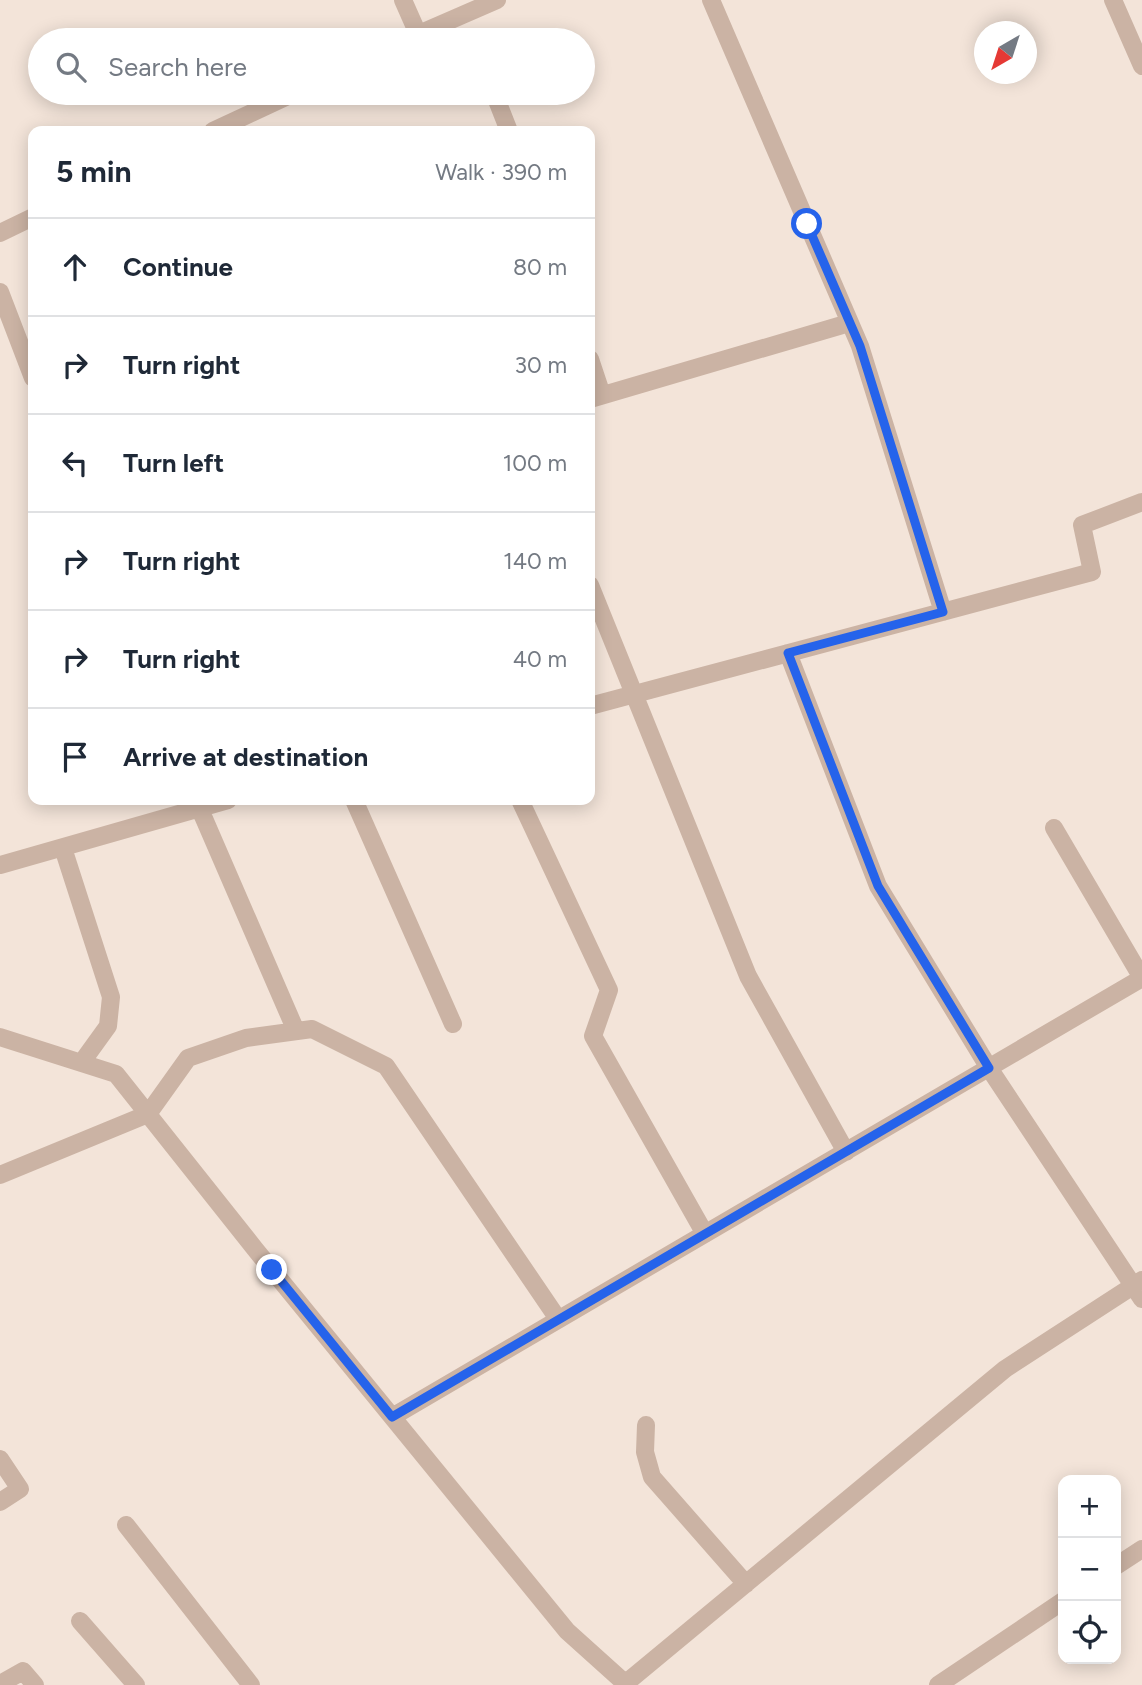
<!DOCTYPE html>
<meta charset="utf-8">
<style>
:root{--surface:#fff;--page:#f2f2f3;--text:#1f2937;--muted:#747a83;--line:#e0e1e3}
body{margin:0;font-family:Figtree,sans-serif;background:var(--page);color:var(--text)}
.controls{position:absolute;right:21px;bottom:21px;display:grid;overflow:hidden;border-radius:14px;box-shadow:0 4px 18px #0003}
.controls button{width:63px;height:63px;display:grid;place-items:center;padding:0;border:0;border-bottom:2px solid var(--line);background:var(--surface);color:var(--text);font:35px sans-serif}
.compass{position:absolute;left:974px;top:21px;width:63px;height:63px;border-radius:50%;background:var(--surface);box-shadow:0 4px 18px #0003;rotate:219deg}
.stop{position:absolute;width:21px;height:21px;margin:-16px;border:5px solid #2563eb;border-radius:50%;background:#fff}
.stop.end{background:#2563eb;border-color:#fff;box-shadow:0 2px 7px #0008}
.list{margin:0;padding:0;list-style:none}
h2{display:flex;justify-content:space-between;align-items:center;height:91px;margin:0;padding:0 28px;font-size:30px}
h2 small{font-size:23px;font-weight:400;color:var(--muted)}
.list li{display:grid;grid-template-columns:46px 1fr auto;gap:21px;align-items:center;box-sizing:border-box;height:98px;padding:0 28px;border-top:2px solid var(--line)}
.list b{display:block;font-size:26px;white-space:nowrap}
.list em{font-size:23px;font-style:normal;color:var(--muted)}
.icon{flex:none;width:38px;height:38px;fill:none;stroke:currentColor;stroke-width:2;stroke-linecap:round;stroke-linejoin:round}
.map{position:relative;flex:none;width:1142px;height:1685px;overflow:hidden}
.search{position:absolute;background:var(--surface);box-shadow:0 4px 18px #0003;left:28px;top:28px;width:567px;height:77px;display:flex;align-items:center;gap:18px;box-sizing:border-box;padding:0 24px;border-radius:38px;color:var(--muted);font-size:26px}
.panel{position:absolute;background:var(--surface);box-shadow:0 4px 18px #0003;left:28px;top:126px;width:567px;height:679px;border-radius:14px}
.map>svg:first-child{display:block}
</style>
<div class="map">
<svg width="1142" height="1685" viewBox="0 0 1142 1685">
<rect width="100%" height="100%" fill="#f3e4d9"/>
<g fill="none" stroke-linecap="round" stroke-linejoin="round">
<path stroke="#cbb3a4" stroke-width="18" d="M403,0l15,34
M711,0l149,346 83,266
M1113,0l29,66
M405,40l92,-40
M494,93l15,38
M213,131l81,-38
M0,233l33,-16
M0,292l33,86
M590,359l12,36
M590,399l259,-76
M590,585l158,391 98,176
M788,653l90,233 111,182 153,231
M590,706l502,-134 -10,-47 60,-23
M196,800l100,231
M354,800l99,224
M520,800l89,190 -16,46 112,198
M1054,828l88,150
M63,848l48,149 -3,29 -26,36
M0,865l228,-65
M0,1037l116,37 139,175 312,382 60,54
M0,1175l148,-61 40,-56 58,-20 66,-9 74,37 172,253
M392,1417l750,-439
M646,1425l-1,27 7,25 94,107
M0,1459l20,30 -20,13
M126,1525l125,160
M1116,1566l26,-17
M80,1621l56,64
M626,1683l379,-314 137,-89
M0,1684l23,-13 12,14
M938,1685l125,-84"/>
</g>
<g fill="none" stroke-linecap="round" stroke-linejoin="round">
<path stroke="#2563eb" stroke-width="9" d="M272,1270l120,147 597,-349 -111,-182 -90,-233 155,-41 -83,-266 -53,-122"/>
</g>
</svg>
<div class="controls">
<button>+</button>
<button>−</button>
<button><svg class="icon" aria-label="locate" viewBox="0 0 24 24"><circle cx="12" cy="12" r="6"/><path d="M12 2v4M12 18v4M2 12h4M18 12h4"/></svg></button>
</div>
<svg class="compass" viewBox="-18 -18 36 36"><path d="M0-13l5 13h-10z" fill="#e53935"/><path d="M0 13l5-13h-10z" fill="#747a83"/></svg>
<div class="stop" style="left:807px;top:224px"></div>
<div class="stop end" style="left:272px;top:1270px"></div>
<div class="search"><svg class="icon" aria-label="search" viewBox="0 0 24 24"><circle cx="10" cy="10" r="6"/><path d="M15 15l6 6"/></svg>Search here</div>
<section class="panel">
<h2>5 min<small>Walk · 390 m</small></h2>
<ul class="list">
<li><svg class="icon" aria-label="ahead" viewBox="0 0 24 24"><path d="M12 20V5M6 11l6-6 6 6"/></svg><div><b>Continue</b></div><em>80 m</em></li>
<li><svg class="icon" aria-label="right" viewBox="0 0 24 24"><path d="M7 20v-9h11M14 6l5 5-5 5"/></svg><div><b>Turn right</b></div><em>30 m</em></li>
<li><svg class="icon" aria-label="left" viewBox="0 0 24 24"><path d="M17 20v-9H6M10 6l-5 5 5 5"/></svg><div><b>Turn left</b></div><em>100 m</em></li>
<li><svg class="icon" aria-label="right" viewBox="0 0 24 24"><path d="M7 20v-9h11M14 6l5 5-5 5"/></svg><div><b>Turn right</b></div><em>140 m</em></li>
<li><svg class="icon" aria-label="right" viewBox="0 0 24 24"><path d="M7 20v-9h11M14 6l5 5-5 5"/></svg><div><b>Turn right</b></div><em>40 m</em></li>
<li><svg class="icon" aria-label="arrive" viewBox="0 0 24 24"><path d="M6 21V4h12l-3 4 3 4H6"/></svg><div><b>Arrive at destination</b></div></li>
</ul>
</section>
</div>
